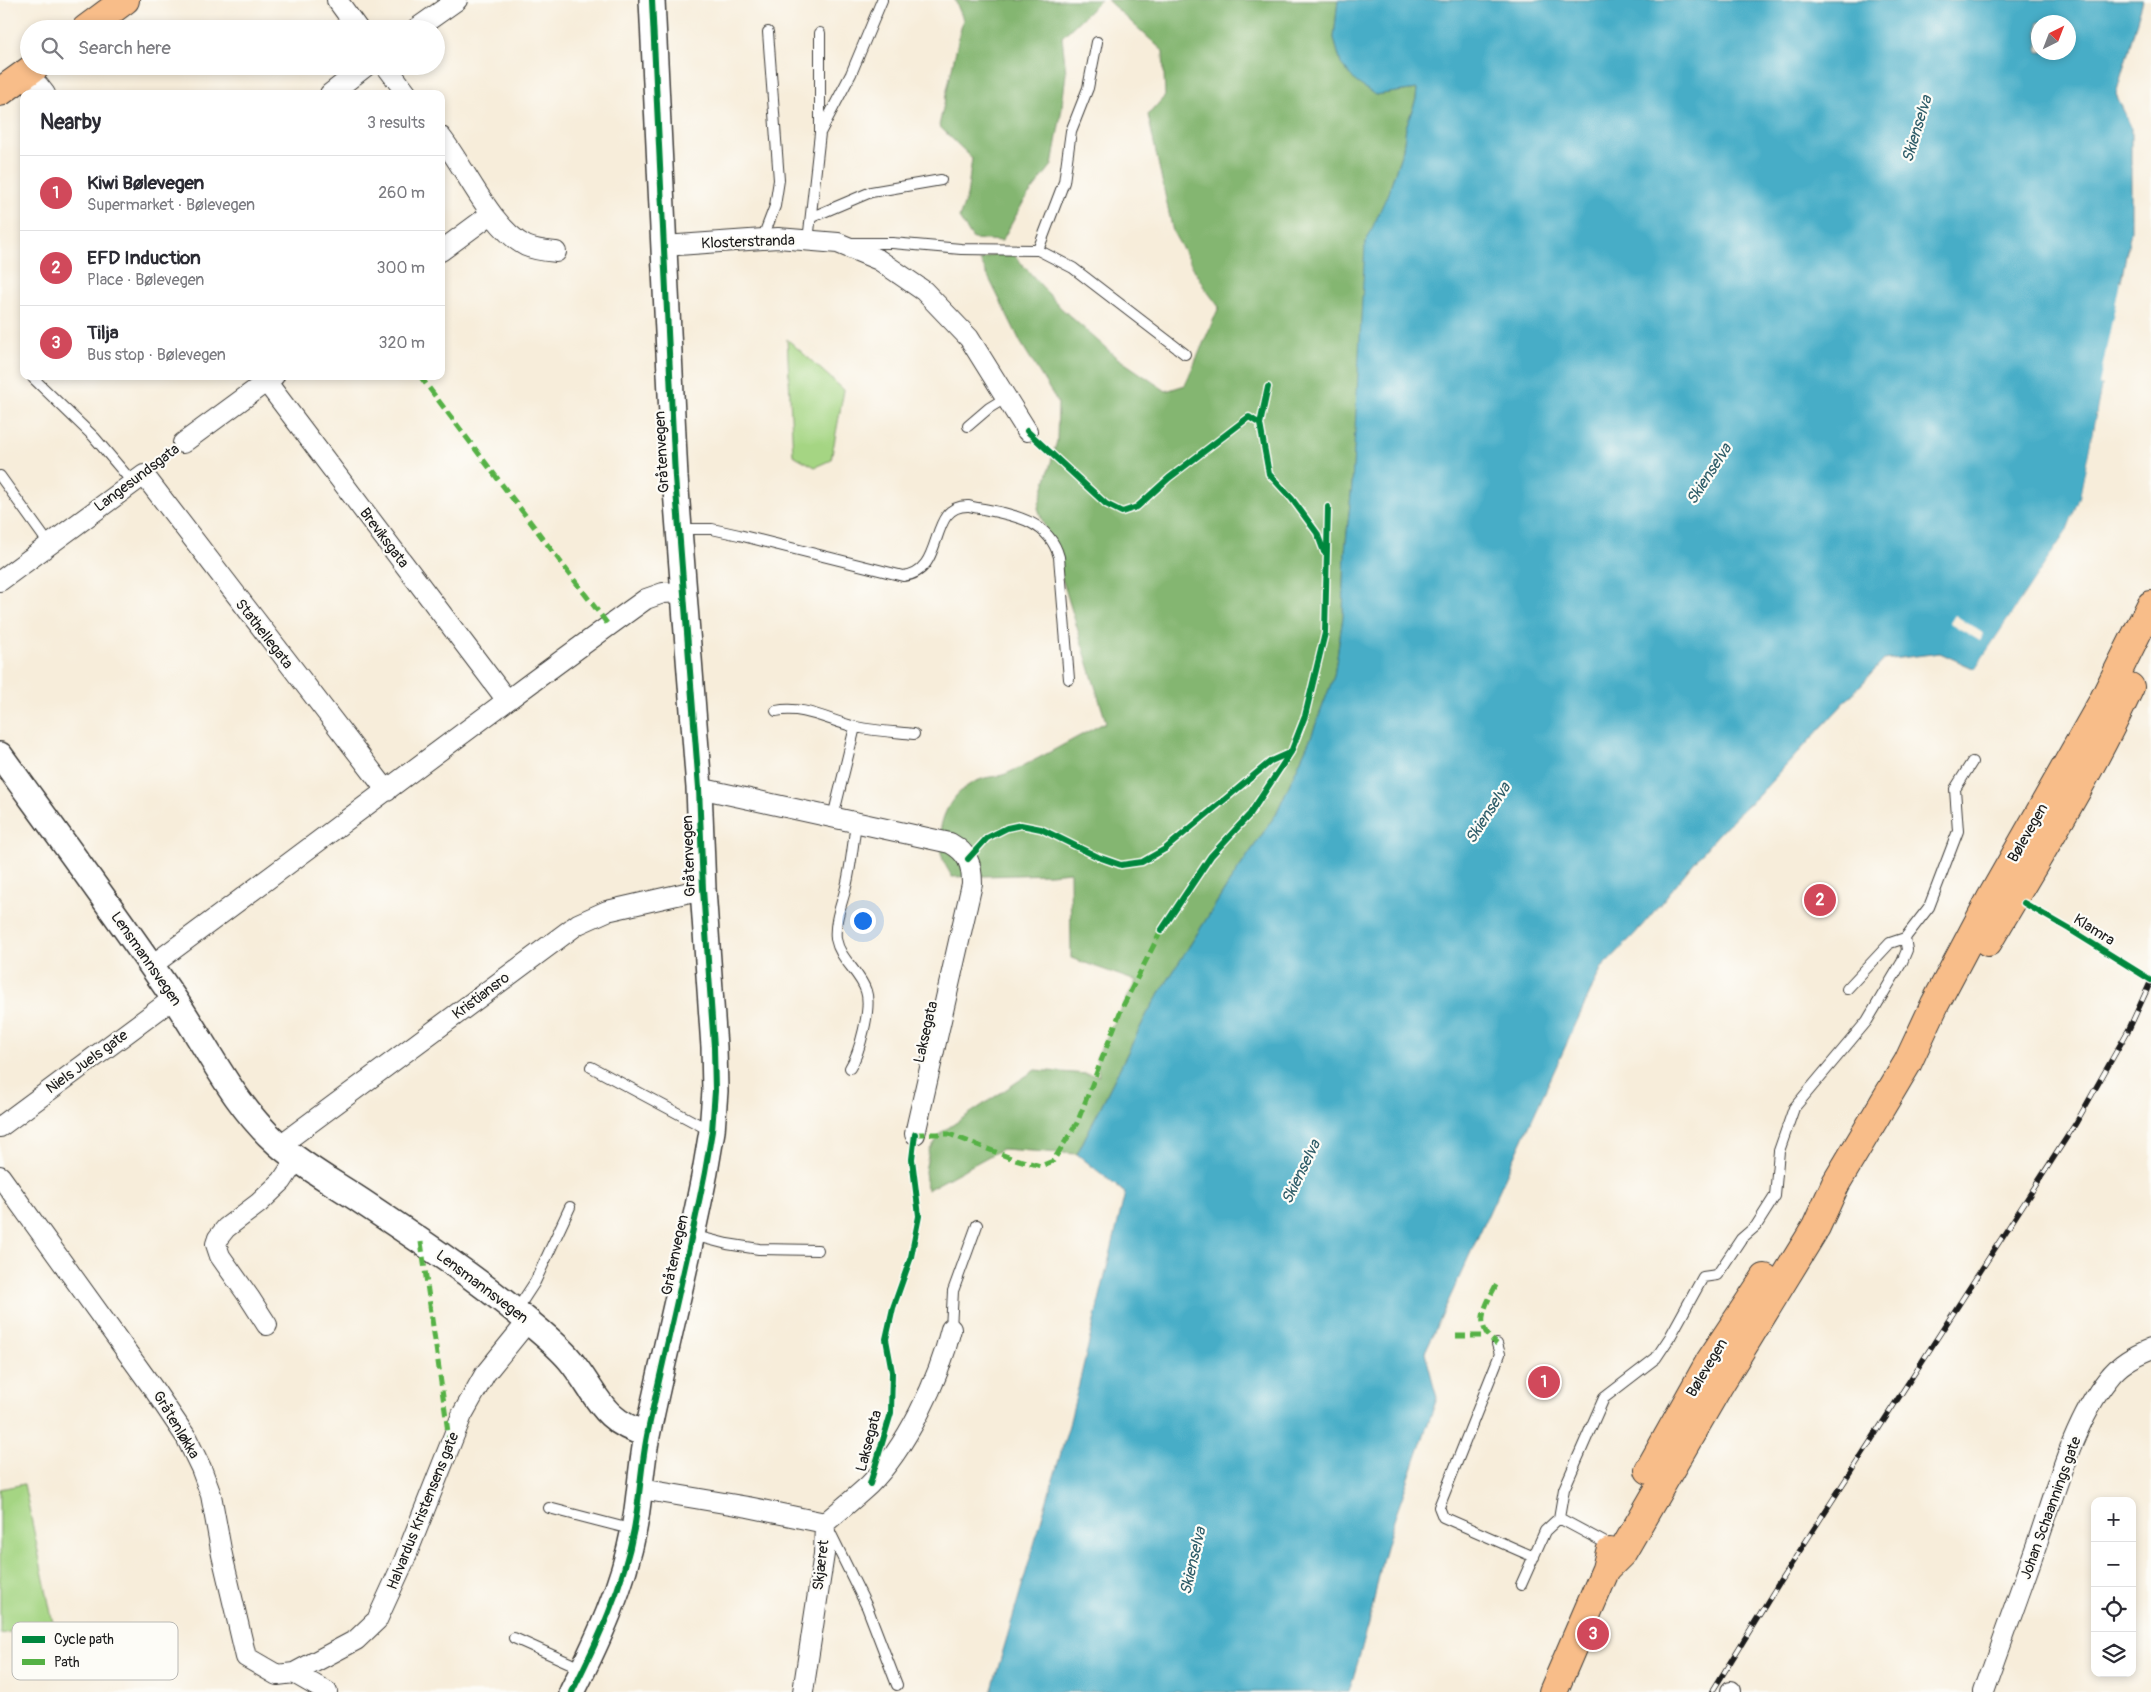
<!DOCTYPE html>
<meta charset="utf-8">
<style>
:root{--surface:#fff;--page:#f7f7f7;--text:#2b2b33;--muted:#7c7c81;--line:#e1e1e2;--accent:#d1495b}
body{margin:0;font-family:Pangolin,sans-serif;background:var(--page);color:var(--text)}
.controls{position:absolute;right:15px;bottom:15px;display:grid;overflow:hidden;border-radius:10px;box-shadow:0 2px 8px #0003}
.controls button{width:45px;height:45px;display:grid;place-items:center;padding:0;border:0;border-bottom:1px solid var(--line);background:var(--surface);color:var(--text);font:25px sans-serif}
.compass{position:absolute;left:2031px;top:15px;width:45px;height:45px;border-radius:50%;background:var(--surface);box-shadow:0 2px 8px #0003;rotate:42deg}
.you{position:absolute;left:862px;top:920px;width:18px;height:18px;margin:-12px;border:4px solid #fff;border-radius:50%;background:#1a73e8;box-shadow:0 0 0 8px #1a73e833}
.badge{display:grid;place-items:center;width:32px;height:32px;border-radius:50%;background:var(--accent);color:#fff;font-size:16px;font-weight:700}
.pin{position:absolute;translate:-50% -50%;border:2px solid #fff;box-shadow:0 1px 5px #0006}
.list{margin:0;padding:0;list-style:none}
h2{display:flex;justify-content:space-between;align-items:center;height:65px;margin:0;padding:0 20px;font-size:21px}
h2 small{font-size:16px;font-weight:400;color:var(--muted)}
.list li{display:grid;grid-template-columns:32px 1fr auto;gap:15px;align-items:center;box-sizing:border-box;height:75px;padding:0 20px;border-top:1px solid var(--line)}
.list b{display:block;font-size:19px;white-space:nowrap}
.list p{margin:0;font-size:16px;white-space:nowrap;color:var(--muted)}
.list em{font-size:16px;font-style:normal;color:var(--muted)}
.icon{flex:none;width:28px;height:28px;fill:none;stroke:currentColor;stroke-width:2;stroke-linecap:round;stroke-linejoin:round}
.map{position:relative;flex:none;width:2151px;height:1692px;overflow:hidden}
.search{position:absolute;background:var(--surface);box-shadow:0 2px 8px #0003;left:20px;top:20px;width:425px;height:55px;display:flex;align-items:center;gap:12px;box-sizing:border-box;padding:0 18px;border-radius:28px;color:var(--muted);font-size:19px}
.panel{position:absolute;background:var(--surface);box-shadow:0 2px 8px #0003;left:20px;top:90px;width:425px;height:290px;border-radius:10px}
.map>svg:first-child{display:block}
</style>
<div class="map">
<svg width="2151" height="1692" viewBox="0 0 2151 1692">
<rect width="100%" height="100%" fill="#fdfcf7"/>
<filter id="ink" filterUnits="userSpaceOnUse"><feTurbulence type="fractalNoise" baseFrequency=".02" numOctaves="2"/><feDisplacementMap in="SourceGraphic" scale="10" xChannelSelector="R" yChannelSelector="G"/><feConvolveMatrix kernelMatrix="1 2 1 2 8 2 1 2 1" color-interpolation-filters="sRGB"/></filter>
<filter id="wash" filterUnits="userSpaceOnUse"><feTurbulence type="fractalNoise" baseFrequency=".0096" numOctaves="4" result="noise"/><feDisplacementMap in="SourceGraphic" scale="20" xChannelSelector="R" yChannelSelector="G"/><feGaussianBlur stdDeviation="1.12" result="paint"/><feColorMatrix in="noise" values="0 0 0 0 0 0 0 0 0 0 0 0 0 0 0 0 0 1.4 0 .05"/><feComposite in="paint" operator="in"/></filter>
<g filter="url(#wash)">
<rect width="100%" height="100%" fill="#f7edda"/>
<path fill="#a5d583" stroke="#607850" d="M787,339l57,51 -13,70 -16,7 -22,-12z
M24,1484l29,139 -53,11v-145z"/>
<path fill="#84b671" stroke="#506946" d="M955,0h146l-39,37 4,36 -5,41 -9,51 -28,36 -22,40 -29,-2 -14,-21 8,-22 5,-38 -33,-32 24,-107z
M1107,0h231l-4,38 7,26 34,31 42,-6 -1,10 -10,28 -3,22 -15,44 -31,218 -5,74 -7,66 -2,66 -9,59 -23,61 -35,77 -47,69 -81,129 -71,142 -75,-5 -75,41 -2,-19 4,-20 13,-19 93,-62 64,5 -3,-17 40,-77 -65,-23 -1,-86 -20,2 -98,3c-3,-6 -7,-12 -9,-17 -11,-32 6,-71 39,-81 8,-3 18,-2 26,-6 33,-15 65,-34 98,-51l-49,-160 -19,-54 19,-67 1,-38 -37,-60 -41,-83 28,-12 53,60 55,49 50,34 19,-6 34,-78 -15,-20 -31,-55 -25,-117 17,-19 -2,-45z"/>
<path fill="#47adc7" stroke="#326472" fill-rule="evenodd" d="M1338,0h805l-27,94 15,33v104l-31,153h2l-22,113 -13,34 -92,138 -35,-16 -56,7 -127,137c-43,36 -75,82 -111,124 -14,17 -30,32 -45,48l-176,383 12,46 -45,128 -10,35 -13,63 -20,68h-358l78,-267 56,-232 -48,-39 71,-142 81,-129 47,-69 35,-77 23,-61 9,-59 2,-66 7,-66 13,-241 23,-51 15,-44 3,-22 10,-28 1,-10 -42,6 -19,-13 -15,-18 -7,-26zM2038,22h30v30h-30z"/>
<path fill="#f7edda" d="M2120,282l3,1 -21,99 2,3 -22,113 -13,35 -92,137 -2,-1 92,-138 13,-34 22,-112 -3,-1z
M1955,615l29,19 -4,7 -30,-18z"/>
</g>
<g filter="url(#ink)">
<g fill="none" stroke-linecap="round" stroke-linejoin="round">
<defs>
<path id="service" d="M820,33v99
M812,217l59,-25 70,-12
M762,240l13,-34 4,-26 -11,-148
M808,241l12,-108 31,-59 31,-74
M849,243h43l69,6 77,1 35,18 112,86
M1038,250l26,-68 7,-51 17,-43 9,-46
M33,378l61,59 39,46
M968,426l21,-18 18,-11
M0,476l49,68
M680,529h32l27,6 164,41c44,-4 23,-72 66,-70 35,8 79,10 90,51l10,122
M776,711c28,-6 53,10 80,16 19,4 39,5 58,7
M833,817l22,-90
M1847,989l43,-46 15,-5 24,-31 29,-76 -3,-42 17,-27
M591,1067l120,64
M850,1068c9,-14 22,-60 16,-77 -6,-19 -26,-31 -30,-52 -2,-18 6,-35 10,-52 5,-21 7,-43 10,-64
M692,1235l35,9 32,5 59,1
M516,1311l19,-29 35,-75
M951,1329l2,-38 24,-66
M1497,1344l3,10 -61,153 4,10 91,40
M549,1508l85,22
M1559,1518l54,29
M828,1528l39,79 30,78
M1521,1585l24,-54 14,-13 5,-29 40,-91 52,-40 14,-21 33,-60 14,-2 24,-36 15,-13 19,-30 4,-45 15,-43 73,-87 35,-59 5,-12 -2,-12
M514,1638l69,31"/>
<path id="minor" d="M337,0l21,29
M416,29l41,-29
M386,66l21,28
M38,85l7,9
M330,94l36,-28
M441,137c25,32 50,91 85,109 9,4 20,5 30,6
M664,246l114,-8 60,5 41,17 45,31 45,47 58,93
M441,251l50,-37
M262,376l244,323
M183,443l91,-67
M0,581l144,-106 243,316
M699,788l251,55c18,10 22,21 22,41l-57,250
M151,966c165,-122 328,-247 495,-367l17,-6 20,-1
M0,1127l174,-129
M279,1146l299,-222 29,-13 96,-22
M0,1176l155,215 31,46 15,31 10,27 11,60 24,102 31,18 17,-2 33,19
M267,1325l-18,-28 -29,-41 -4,-12 2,-6 8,-10 33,-25 23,-22 15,-23
M641,1489l107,18 77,16
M294,1673l62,-33 21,-20 27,-59 58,-146 23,-41 43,-53
M803,1692l21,-138 1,-31c15,-13 30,-25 44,-38 37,-37 70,-105 82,-156
M1731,1692v-1
M1984,1692c18,-52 38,-105 56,-157 17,-50 35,-115 68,-156 11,-15 26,-23 43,-30"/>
<path id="tertiary" d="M0,755c58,80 117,160 173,242 34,49 59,106 105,147 25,22 56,39 83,57 60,40 120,80 175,127 12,10 24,20 34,32 27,33 31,62 77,74
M572,1692c26,-52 51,-105 62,-163 6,-32 7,-66 14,-98 18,-86 40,-172 57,-259l7,-41 3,-40 -1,-44 -11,-158 -4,-101 -24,-311 -23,-477"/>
<path id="primary" d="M86,29l39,-29
M0,92l36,-26
M1988,942c49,-84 101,-166 142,-255
M1649,1470l61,-109 55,-83
M1606,1569l16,-16 96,-166 98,-160 20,-44 72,-121 27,-58 55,-104 112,-197 49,-98
M1553,1692l53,-123 4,-17"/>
</defs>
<use href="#service" stroke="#3d3b38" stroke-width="12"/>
<use href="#minor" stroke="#3d3b38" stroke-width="22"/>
<use href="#tertiary" stroke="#3d3b38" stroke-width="28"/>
<use href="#primary" stroke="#3d3b38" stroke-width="30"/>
<use href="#service" stroke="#fff" stroke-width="10"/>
<use href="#minor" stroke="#fff" stroke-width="20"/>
<use href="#tertiary" stroke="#fff" stroke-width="25"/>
<use href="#primary" stroke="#f8bd89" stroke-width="28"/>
<defs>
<path id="rail" d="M1712,1692l67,-109 297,-460 53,-94 22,-48"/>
</defs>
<use href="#rail" stroke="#1c1c1c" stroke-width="5.5"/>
<use href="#rail" stroke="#fdfcf7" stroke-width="4" stroke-dasharray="11" stroke-linecap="butt"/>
<path stroke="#55b145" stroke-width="5" stroke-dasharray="10 5" stroke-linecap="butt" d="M420,376l189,250
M915,1134h34l62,24 30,8 12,-5 24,-38 44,-113 40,-79
M421,1242l29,204
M1496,1285c-12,23 -23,41 1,59
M1456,1336h30"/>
<defs>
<path id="cycleway" d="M1268,387l-8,37 9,50 23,25 25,34 7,19
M1027,431l79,73 16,8 15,-5 32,-29 80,-61 11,7
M968,859l19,-21 20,-10 14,-3 20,4 57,28 23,8 21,-3 23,-13 106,-88 20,-9
M2024,903l45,26 82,51
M1161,931l50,-75 39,-42 41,-62 14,-36 20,-83 3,-126
M870,1484l21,-71 1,-41 -6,-33 7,-31 18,-51 8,-41 -7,-57 3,-25
M572,1692c26,-52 51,-105 62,-163 6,-32 7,-66 14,-98 18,-86 40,-172 57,-259l7,-41 3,-40 -1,-44 -11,-158 -4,-101 -24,-311 -23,-477"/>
</defs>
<use href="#cycleway" stroke="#fdfcf7" stroke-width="9"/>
<use href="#cycleway" stroke="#00873e" stroke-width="6"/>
</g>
</g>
<g text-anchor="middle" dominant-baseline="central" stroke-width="4.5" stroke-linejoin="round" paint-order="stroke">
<g font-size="15" fill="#1c1c1c" stroke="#fdfcf7">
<text transform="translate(748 242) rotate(-2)">Klosterstranda</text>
<text transform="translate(662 452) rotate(-93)">Gråtenvegen</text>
<text transform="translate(137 478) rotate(-37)">Langesundsgata</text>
<text transform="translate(384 538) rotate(53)">Breviksgata</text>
<text transform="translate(264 634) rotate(52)">Stathellegata</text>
<text transform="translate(2028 833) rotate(-60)">Bølevegen</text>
<text transform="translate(689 856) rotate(-92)">Gråtenvegen</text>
<text transform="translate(2094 930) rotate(32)">Klamra</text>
<text transform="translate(146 959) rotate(55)">Lensmannsvegen</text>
<text transform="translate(481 996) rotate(-37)">Kristiansro</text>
<text transform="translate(926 1032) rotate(-77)">Laksegata</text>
<text transform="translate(87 1062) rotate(-36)">Niels Juels gate</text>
<text transform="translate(675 1255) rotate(-78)">Gråtenvegen</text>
<text transform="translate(482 1287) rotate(37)">Lensmannsvegen</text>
<text transform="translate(1707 1368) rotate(-59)">Bølevegen</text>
<text transform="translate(176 1425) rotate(59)">Gråtenløkka</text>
<text transform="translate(869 1441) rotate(-75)">Laksegata</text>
<text transform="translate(2051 1508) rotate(-70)">Johan Schaannings gate</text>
<text transform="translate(423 1511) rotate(-68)">Halvardus Kristensens gate</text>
<text transform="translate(821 1565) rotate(-83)">Skjæret</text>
</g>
<g font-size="16" font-style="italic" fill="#2f5d69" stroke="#fdfcf7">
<text transform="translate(1917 129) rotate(-73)">Skienselva</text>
<text transform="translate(1709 474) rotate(-57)">Skienselva</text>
<text transform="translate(1488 813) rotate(-57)">Skienselva</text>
<text transform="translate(1301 1172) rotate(-64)">Skienselva</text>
<text transform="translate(1193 1561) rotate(-77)">Skienselva</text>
</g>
</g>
<rect x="12" y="1622" width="166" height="58" rx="8" fill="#fdfcf7" stroke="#bab9b5" stroke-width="1"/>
<rect x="22" y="1636" width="23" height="7" fill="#00873e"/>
<rect x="22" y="1659" width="23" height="6" fill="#55b145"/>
<g font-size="14" fill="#1c1c1c">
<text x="54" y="1644">Cycle path</text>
<text x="54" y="1667">Path</text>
</g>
</svg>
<div class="controls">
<button>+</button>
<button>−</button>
<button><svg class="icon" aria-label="locate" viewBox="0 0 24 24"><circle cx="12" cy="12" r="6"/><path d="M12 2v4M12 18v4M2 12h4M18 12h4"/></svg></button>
<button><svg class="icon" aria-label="layers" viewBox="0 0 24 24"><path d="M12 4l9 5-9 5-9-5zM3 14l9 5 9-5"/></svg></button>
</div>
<svg class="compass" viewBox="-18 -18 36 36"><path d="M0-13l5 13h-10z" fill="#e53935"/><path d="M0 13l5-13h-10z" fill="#7c7c81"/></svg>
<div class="you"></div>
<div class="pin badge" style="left:1544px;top:1382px">1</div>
<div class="pin badge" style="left:1820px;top:900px">2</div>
<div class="pin badge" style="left:1593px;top:1634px">3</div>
<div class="search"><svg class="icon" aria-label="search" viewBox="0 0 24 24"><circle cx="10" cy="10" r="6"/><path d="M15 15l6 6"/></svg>Search here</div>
<section class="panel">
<h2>Nearby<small>3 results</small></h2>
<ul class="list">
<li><span class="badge">1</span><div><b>Kiwi Bølevegen</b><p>Supermarket · Bølevegen</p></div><em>260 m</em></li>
<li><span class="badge">2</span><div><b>EFD Induction</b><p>Place · Bølevegen</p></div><em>300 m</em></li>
<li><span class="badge">3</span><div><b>Tilja</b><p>Bus stop · Bølevegen</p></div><em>320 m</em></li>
</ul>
</section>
</div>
